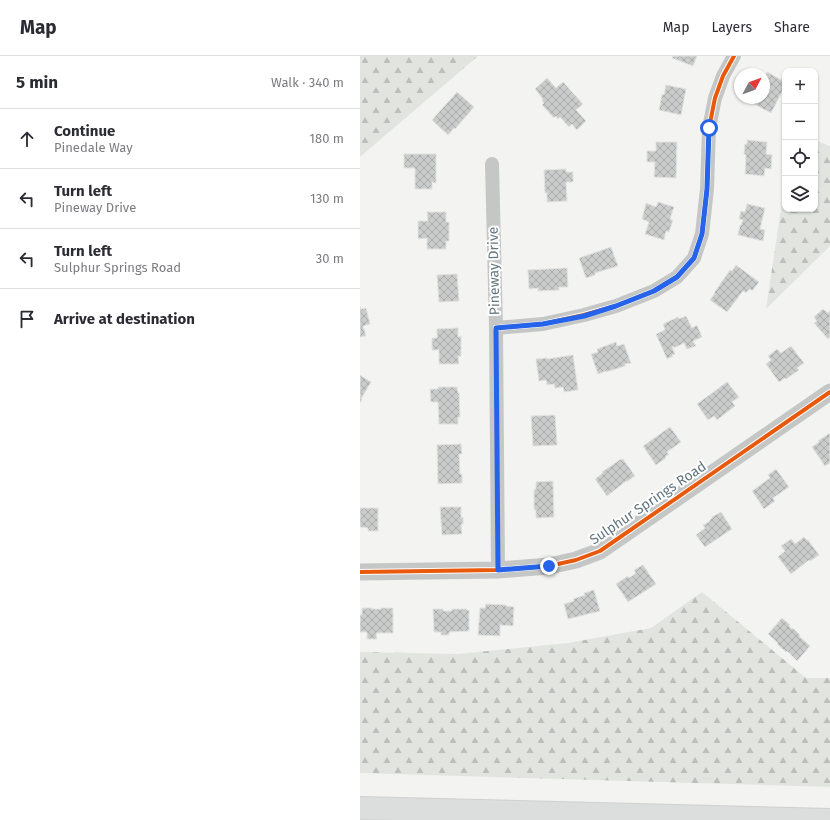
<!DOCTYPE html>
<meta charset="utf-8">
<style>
:root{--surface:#fff;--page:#f2f2f3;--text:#2b2b33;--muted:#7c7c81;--line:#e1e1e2}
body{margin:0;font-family:"Fira Sans",sans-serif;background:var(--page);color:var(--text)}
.controls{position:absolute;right:12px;top:12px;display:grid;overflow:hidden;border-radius:8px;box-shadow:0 1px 3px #0004}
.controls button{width:36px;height:36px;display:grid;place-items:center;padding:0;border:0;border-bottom:1px solid var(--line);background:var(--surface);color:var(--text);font:20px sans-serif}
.compass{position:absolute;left:374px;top:12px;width:36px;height:36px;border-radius:50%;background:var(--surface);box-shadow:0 1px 3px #0004;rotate:49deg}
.stop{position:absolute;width:12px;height:12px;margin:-9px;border:3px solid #2563eb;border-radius:50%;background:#fff}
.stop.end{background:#2563eb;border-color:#fff;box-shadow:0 1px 4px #0008}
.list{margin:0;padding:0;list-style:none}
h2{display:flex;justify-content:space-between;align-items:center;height:52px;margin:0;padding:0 16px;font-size:17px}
h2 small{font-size:13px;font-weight:400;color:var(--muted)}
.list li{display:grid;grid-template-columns:26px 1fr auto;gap:12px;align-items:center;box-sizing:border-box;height:60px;padding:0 16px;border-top:1px solid var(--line)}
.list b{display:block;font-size:15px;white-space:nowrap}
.list p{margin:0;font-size:13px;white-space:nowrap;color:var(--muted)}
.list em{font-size:13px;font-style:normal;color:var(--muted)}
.icon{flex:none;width:22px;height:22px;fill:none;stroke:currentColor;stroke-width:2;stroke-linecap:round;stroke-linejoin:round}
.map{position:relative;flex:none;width:470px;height:764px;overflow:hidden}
header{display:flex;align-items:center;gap:24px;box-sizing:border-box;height:56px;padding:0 20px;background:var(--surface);border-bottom:1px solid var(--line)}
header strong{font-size:19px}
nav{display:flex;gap:22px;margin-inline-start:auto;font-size:14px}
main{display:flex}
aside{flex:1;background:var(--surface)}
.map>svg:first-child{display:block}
</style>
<header>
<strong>Map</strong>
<nav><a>Map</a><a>Layers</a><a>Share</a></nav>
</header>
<main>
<aside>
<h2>5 min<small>Walk · 340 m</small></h2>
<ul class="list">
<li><svg class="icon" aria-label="ahead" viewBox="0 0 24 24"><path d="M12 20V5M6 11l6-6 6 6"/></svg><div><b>Continue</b><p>Pinedale Way</p></div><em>180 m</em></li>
<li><svg class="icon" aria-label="left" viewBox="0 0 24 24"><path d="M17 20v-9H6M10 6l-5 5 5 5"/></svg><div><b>Turn left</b><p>Pineway Drive</p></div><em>130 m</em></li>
<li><svg class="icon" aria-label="left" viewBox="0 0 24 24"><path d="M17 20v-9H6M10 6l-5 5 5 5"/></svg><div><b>Turn left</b><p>Sulphur Springs Road</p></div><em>30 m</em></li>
<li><svg class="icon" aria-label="arrive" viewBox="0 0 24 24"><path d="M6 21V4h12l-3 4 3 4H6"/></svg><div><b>Arrive at destination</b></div></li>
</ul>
</aside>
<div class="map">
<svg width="470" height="764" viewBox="0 0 470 764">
<defs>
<pattern id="forest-firs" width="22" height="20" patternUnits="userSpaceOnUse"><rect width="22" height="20" fill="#e2e5df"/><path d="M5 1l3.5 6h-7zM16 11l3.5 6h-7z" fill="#bbbeba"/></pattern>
<pattern id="building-cross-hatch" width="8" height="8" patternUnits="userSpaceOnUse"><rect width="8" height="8" fill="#cacccc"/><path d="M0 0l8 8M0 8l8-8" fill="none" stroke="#a8aaab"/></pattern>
</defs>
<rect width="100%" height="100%" fill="#f3f3f1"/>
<path fill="url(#forest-firs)" d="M0,0h118l-118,101z
M455,84l15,6v100l-64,63 19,-127v27h30z
M342,536l104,86h24v109l-470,-14v-121l98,2 110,-11 83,-15z"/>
<path fill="url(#building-cross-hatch)" stroke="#e2e2e1" d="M313,0h24l-4,10 -21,-8z
M407,16l18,10v4l-14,27 -19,-10 3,-5h9v-20z
M187,22l9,10 7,-6 20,22 -7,6 10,11 -9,9 -5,-6 -3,3 -9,-10 -2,2 -2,-3 -2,2 -12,-13 2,-2 -2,-3 1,-1 -8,-10z
M306,29l20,4 -5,26 -22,-5 3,-16 2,1z
M97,36l17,15 -6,7 -13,15 -1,-1 -6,7 -16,-15z
M387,84l20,2 -1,12 6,1 -1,14 -6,-1 -1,8 -19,-2 1,-19 -2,-1 1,-10h2z
M296,86h21l-1,36 -22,-1 1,-15h-8v-11h9z
M44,98h32v29l-4,-1v7h-17v-21h-11z
M206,113v3h7v10h-7l1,19 -20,1v-9h-2l-1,-23z
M298,146l16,5 -4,12 3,1 -4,12 -3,-1 -2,9 -19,-6 4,-12 -7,-3 4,-16 10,4z
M387,148l18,4 -5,21 5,1 -2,11 -25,-6 2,-10h1l2,-5 -4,-1 2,-8 4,1z
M67,156h19v10h3v19h-3v8h-19v-11l-9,1v-18h10z
M251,191l7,19 -23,7v2l-9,3 -7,-20z
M376,209l23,17 -7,9 -2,-2 -4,4 -3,-2 -16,21 -17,-12 5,-7h-1l16,-23 2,1z
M207,212l1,19h-9v3l-21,1v-3l-9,1 -1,-19z
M97,218l2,27 -20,1 -2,-27z
M0,250l1,3 5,-1 4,16 -7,2 3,10 -6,1z
M463,253l5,4 2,-2v26l-2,2 -14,-16 3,-2 -3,-4z
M326,260l6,12 5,-3 5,12 -9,4 3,5 -9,3 -3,-6 -10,5v-2l-2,1 3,7 -3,1 1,1 -6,3 -11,-25 9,-4 -2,-6 15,-7 1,2z
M98,272v9l3,-1v20h-3l1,8h-20v-14h-7v-12h5v-9z
M256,286l1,4 7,-2 7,19 -6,1v2l-19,6v-1l-8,3 -7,-20 7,-2 -1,-3z
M431,290l13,17 -7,5 2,2 -13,9 -1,-1 -6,4 -13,-18 5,-4 -3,-4 9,-7 4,4z
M213,299l5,35 -14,2 -1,-5 -8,1 -1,-4 -7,1 -1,-5 -7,1 -3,-22 11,-1v1z
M0,319l11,7 -10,17h1l-2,4z
M367,326l12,15 -7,5 3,4 -18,14 -3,-4 -6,4 -11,-16z
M78,331h19l1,6h1l1,24h-2v7h-19l-1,-22h-7l-1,-13h8z
M195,359l2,30 -24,1 -2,-30z
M310,371l11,15 -14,10 2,2 -4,3 1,1 -10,7 -13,-19z
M470,377v30l-5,3 -13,-19 7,-5 -1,-1z
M101,388l1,10h-3l1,20h2v9l-24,1 -1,-39z
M261,403v1l2,-1 12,17 -9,6v-1l-19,15 -12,-17 8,-6 -1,-1z
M416,413l13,18 -16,11 2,3 -11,8 -12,-18 18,-13 -2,-3z
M193,425l1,36 -18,1v-8h-2v-20l2,-1v-7z
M80,451h21v11l2,-1v7h-2l1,10 -20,1z
M0,452h18v23h-10v-3l-8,-1z
M361,456l11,17 -27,18 -9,-12 9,-7 -2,-3 6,-3v-1l3,-3v-1z
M444,481l3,3h1l11,15 -9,6 -1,-1 -18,14 -13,-17 7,-6 -4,-5 10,-7 4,5z
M283,509l13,19 -28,18 -12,-18 12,-8 1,2 7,-5 -2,-3z
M234,534l6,21 -32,8 -4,-15 10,-3 -1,-2 12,-4 -1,-2z
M126,548l20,1v1l8,1 -1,19 -13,-1v11l-22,-1 2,-27h5z
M2,552h10v1h9v-1h12v25h-17l1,6h-10v-7h-7v-17h2z
M73,553h10v2h9v-2h15l-1,1h3v21l-20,1v3h-8v-3h-7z
M422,562l8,7 -1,1 3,3 1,-1 7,7 -1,1 11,10 -13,15 -10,-10 -1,1 -9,-8 1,-1 -10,-9z"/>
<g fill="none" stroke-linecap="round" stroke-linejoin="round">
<defs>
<path id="motorway" d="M0,752l470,12"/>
</defs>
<use href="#motorway" stroke="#cfd0d0" stroke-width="24"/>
<path stroke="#c5c7c7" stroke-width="14" d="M132,108l4,164 2,242
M136,272l47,-4 41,-9 32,-9 38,-15 23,-14 17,-19 8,-24 5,-45 2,-61 6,-30 8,-22 11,-20"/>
<path stroke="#c5c7c7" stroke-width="17" d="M0,516l138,-2 51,-4 27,-6 24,-9 230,-159"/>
<use href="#motorway" stroke="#dcdddd" stroke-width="22"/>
<defs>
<path id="cycleway" d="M136,272l47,-4 41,-9 32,-9 38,-15 23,-14 17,-19 8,-24 5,-45 2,-61 6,-30 8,-22 11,-20
M0,516l138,-2 51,-4 27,-6 24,-9 230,-159"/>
</defs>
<use href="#cycleway" stroke="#fff" stroke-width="6"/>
<use href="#cycleway" stroke="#e8590c" stroke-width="4"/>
</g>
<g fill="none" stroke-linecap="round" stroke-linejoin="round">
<path stroke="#2563eb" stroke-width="5" d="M189,510l-51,4 -2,-242 47,-4 41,-8 32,-10 38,-15 23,-14 17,-19 8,-24 5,-45 2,-61"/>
</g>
<g text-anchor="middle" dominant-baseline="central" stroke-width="4" stroke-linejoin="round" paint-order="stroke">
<g font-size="14" fill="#647781" stroke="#fff">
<text transform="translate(134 215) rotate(-91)">Pineway Drive</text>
<text transform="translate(288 447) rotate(-34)">Sulphur Springs Road</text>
</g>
</g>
</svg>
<div class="controls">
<button>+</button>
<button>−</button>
<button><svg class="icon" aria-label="locate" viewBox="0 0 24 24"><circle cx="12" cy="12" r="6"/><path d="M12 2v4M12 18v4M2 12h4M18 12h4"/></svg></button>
<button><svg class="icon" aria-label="layers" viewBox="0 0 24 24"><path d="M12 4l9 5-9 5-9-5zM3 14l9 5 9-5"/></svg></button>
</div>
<svg class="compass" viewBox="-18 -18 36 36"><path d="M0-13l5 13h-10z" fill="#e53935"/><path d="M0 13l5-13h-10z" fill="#7c7c81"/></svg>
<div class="stop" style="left:349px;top:72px"></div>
<div class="stop end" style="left:189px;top:510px"></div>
</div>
</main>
